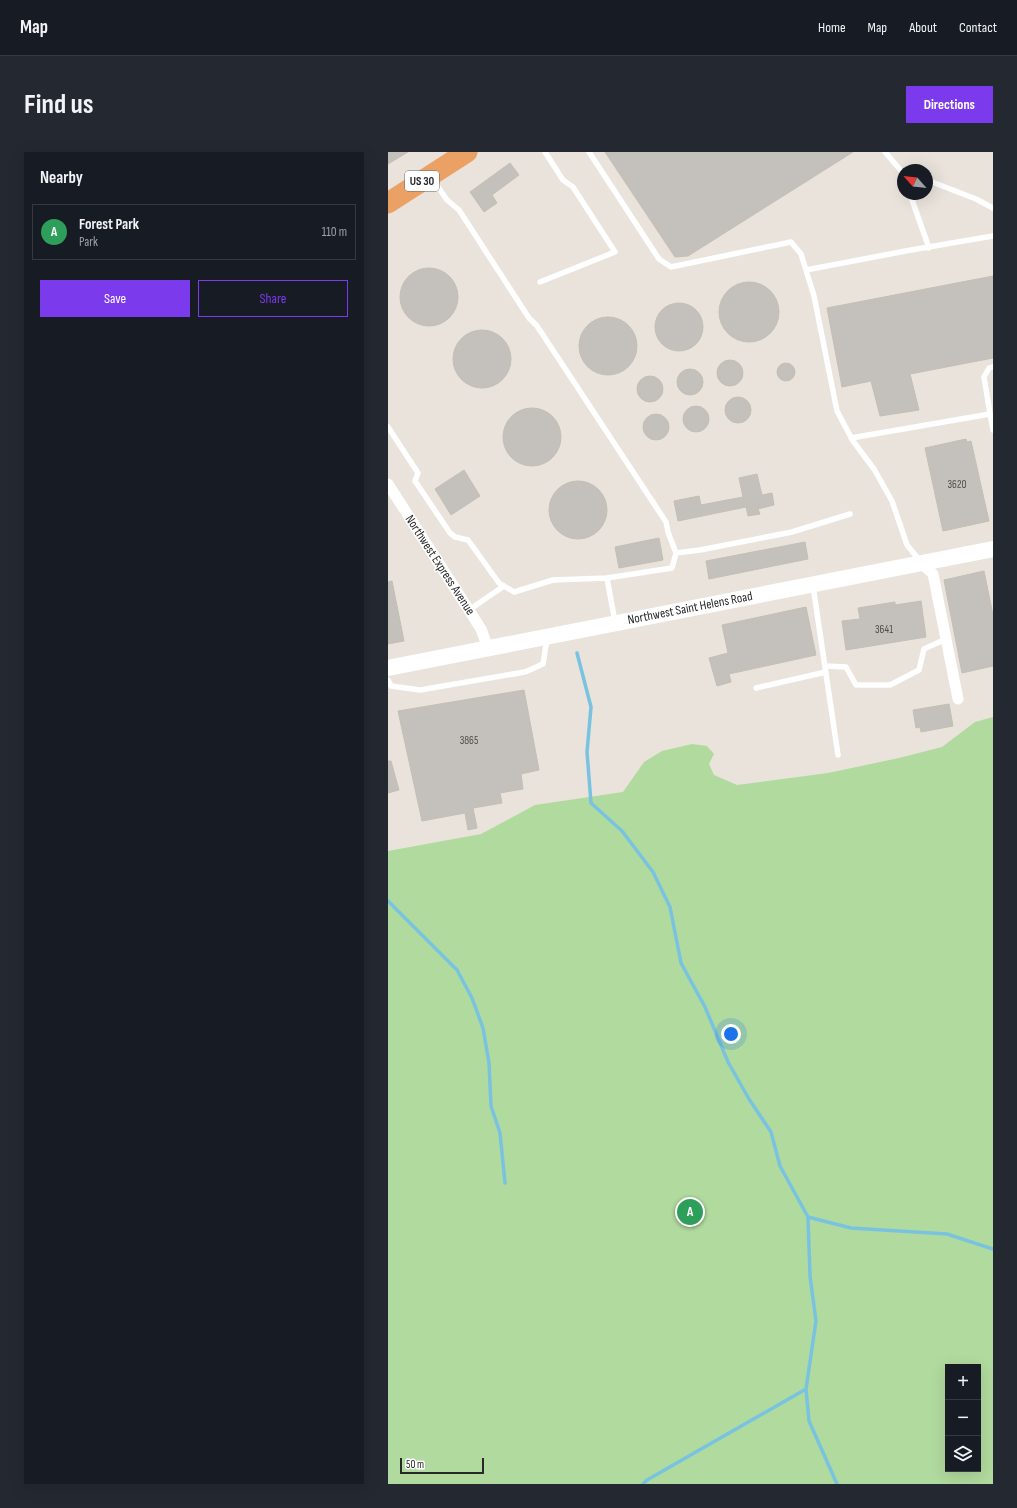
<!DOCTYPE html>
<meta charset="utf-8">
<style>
:root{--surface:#171b24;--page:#242831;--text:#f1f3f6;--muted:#9ea1a6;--line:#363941;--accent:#7c3aed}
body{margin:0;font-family:"Sofia Sans Condensed",sans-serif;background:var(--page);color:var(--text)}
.controls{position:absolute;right:12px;bottom:12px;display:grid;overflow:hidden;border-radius:0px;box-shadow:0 4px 16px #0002}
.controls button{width:36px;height:36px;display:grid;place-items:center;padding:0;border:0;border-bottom:1px solid var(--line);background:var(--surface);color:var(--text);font:20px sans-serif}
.compass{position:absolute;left:509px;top:12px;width:36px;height:36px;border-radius:50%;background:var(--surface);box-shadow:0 4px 16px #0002;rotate:297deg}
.scale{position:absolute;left:12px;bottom:10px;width:84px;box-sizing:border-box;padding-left:4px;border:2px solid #282828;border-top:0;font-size:11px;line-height:14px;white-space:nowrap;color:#282828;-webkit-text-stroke:3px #fff;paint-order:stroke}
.you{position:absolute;left:343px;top:882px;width:14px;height:14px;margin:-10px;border:3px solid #fff;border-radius:50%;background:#1a73e8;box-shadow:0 0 0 6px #1a73e833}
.badge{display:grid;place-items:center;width:26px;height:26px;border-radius:50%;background:var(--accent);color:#fff;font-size:13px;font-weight:700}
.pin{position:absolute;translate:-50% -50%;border:2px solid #fff;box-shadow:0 1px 4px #0006}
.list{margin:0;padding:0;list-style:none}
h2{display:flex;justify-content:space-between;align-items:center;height:52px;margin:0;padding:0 16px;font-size:17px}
h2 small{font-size:13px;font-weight:400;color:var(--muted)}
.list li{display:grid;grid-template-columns:26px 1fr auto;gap:12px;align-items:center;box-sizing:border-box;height:56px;margin:0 8px 8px;padding:0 8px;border:1px solid var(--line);border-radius:0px}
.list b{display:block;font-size:15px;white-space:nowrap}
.list p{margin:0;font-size:13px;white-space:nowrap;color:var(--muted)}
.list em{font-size:13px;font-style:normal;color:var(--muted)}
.actions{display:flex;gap:8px;padding:12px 16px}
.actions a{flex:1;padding:9px 0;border:1px solid var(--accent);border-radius:0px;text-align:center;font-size:14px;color:var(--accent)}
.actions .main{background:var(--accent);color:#fff}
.icon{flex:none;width:22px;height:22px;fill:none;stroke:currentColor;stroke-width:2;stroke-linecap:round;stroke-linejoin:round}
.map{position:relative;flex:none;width:605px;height:1332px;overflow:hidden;border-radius:0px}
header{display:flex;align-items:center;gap:24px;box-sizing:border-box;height:56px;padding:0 20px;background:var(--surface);border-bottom:1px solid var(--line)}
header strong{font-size:19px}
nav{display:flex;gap:22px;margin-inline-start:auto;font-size:14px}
.intro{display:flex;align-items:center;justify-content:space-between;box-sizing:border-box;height:96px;padding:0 24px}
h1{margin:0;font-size:28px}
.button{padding:10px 18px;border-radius:0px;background:var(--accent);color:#fff;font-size:14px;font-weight:700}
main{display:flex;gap:24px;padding:0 24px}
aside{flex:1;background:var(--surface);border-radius:0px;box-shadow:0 4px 16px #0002}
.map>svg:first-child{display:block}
</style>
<header>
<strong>Map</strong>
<nav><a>Home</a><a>Map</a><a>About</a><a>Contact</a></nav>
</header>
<div class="intro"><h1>Find us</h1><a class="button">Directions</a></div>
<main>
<aside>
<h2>Nearby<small></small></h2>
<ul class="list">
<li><span class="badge" style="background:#2e9e5b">A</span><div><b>Forest Park</b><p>Park</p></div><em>110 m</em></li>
</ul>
<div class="actions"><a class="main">Save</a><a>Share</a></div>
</aside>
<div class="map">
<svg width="605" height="1332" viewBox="0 0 605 1332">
<rect width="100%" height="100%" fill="#e9e3db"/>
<path fill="#b1da9e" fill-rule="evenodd" d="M605,565v767h-605v-633l93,-17 54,-29 88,-13 21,-30 18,-11 30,-7 15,2 7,8 -5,10 5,11 23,10 91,-12 71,-15 43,-11 33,-25zM560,1215h30v102h-30z"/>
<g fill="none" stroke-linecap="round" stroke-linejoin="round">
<path stroke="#79c3e0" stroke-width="3.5" d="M189,501l14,54 -4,45 4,51 31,28 31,41 17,35 11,56 24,44 23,55 21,37 22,33 9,34 28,51 2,59 6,45 -10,68 -159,91 -4,4
M0,749l69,69 15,28 11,30 6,35 2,43 9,27 5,50
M420,1065l43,11 96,6 46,15
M418,1237l3,32 28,63"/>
</g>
<path fill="#c4c0bb" stroke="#c4bfb5" d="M0,0h20l-20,12z
M217,0h248l-165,104 -13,1z
M122,11l9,12 -27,20 5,8 -13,9 -14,-20z
M12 145a29 29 0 1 1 58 0a29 29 0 1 1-58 0Z
M605,124v82l-83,16 9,36 -39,6 -9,-35 -29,6 -15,-79z
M331 160a30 30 0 1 1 60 0a30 30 0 1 1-60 0Z
M267 175a24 24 0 1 1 48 0a24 24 0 1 1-48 0Z
M191 194a29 29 0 1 1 58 0a29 29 0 1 1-58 0Z
M65 207a29 29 0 1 1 58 0a29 29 0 1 1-58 0Z
M329 221a13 13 0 1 1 26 0a13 13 0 1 1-26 0Z
M389 220a9 9 0 1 1 18 0a9 9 0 1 1-18 0Z
M289 230a13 13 0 1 1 26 0a13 13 0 1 1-26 0Z
M249 237a13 13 0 1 1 26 0a13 13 0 1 1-26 0Z
M337 258a13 13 0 1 1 26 0a13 13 0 1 1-26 0Z
M295 267a13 13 0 1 1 26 0a13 13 0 1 1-26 0Z
M115 285a29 29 0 1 1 58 0a29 29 0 1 1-58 0Z
M255 275a13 13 0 1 1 26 0a13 13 0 1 1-26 0Z
M578,287l1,3 4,-1 18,80 -46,10 -18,-83z
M76,318l16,26 -29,19 -16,-26z
M369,322l5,21 10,-2 2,12 -16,4 2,5 -12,2 -2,-9 -68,14 -4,-20 25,-5 2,9 42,-8 -4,-19z
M161 358a29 29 0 1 1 58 0a29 29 0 1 1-58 0Z
M271,386l4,22 -44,8 -4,-21z
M417,390l3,17 -99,20 -3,-18z
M596,419l9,44v51l-31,7 -18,-93z
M4,429l12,60 -16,3v-62z
M533,449l5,36 -80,13 -4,-29 18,-2 -2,-11 37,-6v3z
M418,455l10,48 -87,19 2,8 -14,4 -8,-28 19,-5 -6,-28z
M136,538l15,80 -18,4 2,15 -23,4 2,10 -29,5 4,20 -9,2 -3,-17 -43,8 -24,-110z
M561,552l4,22 -32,6 -1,-5 -4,1 -3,-18z
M0,609h3l8,29 -11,3z"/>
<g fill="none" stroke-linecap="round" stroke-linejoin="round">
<path stroke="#fff" stroke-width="5.5" d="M201,0l70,107 12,8 120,-25 10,12 13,42 23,115 16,30 21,28 18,32 15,44 14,17
M497,0l18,21
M44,26l15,22 12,10 70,108 8,8 129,196 2,10 8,21
M539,28l49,19 17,9
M522,42l19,54
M418,118l105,-20 82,-14
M152,130l75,-30 -42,-65 -10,-7 -18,-28
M602,262l-6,-37 5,-9 4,-1
M0,275l30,46 -3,8 35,52 5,4 13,3 31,43 15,9 39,-12 54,-2 65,-10 4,-15 24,-3 92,-18 58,-18
M463,286l139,-24 3,16
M219,426l8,44
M425,434l25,169
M81,458l35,-24
M437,514l21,1 10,18h34l29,-15 5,-21 22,-10
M0,528l3,6 29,4 105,-18 18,-8 4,-25
M368,536l70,-16"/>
<path stroke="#fff" stroke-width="11" d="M0,332l93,145 7,19
M533,411l12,11 25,125"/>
<path stroke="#fff" stroke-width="16" d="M0,516l605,-119"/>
<path stroke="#eba164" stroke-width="21" d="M0,51l79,-51"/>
</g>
<g text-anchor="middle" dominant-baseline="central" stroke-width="3" stroke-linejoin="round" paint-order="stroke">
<g font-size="11" fill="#4f4e4d">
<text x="569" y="332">3620</text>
<text x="496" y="477">3641</text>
<text x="81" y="588">3865</text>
</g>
<rect fill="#fff" stroke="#686868" stroke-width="1" x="17" y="19" width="34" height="20" rx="3"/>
<g font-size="12" font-weight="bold" fill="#282828">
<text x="34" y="29">US 30</text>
</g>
<g font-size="13" fill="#282828" stroke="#fff">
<text transform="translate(52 413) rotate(57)">Northwest Express Avenue</text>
<text transform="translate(302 456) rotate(-11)">Northwest Saint Helens Road</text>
</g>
</g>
</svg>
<div class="controls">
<button>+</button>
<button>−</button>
<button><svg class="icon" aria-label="layers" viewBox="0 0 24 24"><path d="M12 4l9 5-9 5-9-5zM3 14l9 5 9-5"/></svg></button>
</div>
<svg class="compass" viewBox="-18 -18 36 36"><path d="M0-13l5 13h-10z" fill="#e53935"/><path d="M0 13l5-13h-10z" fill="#9ea1a6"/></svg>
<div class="scale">50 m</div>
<div class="you"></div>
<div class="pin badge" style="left:302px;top:1060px;background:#2e9e5b">A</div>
</div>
</main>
